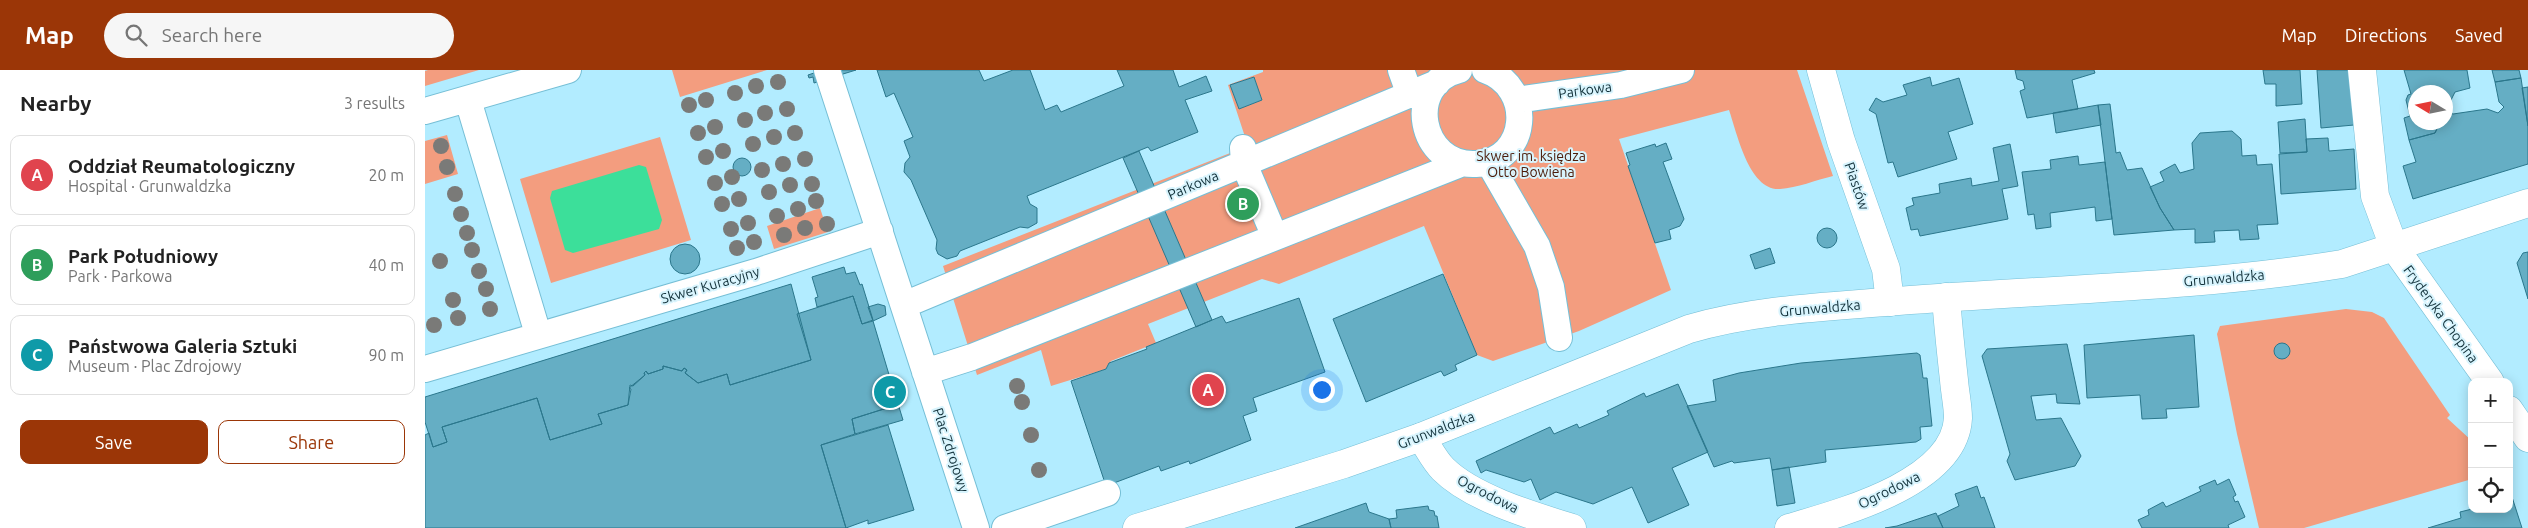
<!DOCTYPE html>
<meta charset="utf-8">
<style>
:root{--surface:#fff;--page:#f6f6f6;--text:#222;--muted:#767676;--line:#e0e0e0;--accent:#9b3607}
body{margin:0;font-family:Ubuntu,sans-serif;background:var(--page);color:var(--text)}
.controls{position:absolute;right:15px;bottom:15px;display:grid;overflow:hidden;border-radius:10px;box-shadow:0 2px 12px #0003}
.controls button{width:45px;height:45px;display:grid;place-items:center;padding:0;border:0;border-bottom:1px solid var(--line);background:var(--surface);color:var(--text);font:25px sans-serif}
.compass{position:absolute;left:1983px;top:15px;width:45px;height:45px;border-radius:50%;background:var(--surface);box-shadow:0 2px 12px #0003;rotate:280deg}
.you{position:absolute;left:896px;top:319px;width:18px;height:18px;margin:-12px;border:4px solid #fff;border-radius:50%;background:#1a73e8;box-shadow:0 0 0 8px #1a73e833}
.badge{display:grid;place-items:center;width:32px;height:32px;border-radius:50%;background:var(--accent);color:#fff;font-size:16px;font-weight:700}
.pin{position:absolute;translate:-50% -50%;border:2px solid #fff;box-shadow:0 1px 5px #0006}
.list{margin:0;padding:0;list-style:none}
h2{display:flex;justify-content:space-between;align-items:center;height:65px;margin:0;padding:0 20px;font-size:21px}
h2 small{font-size:16px;font-weight:400;color:var(--muted)}
.list li{display:grid;grid-template-columns:32px 1fr auto;gap:15px;align-items:center;box-sizing:border-box;height:80px;margin:0 10px 10px;padding:0 10px;border:1px solid var(--line);border-radius:10px}
.list b{display:block;font-size:19px;white-space:nowrap}
.list p{margin:0;font-size:16px;white-space:nowrap;color:var(--muted)}
.list em{font-size:16px;font-style:normal;color:var(--muted)}
.actions{display:flex;gap:10px;padding:15px 20px}
.actions a{flex:1;padding:11px 0;border:1px solid var(--accent);border-radius:10px;text-align:center;font-size:18px;color:var(--accent)}
.actions .main{background:var(--accent);color:#fff}
.icon{flex:none;width:28px;height:28px;fill:none;stroke:currentColor;stroke-width:2;stroke-linecap:round;stroke-linejoin:round}
.map{position:relative;flex:none;width:2103px;height:458px;overflow:hidden}
header{display:flex;align-items:center;gap:30px;box-sizing:border-box;height:70px;padding:0 25px;background:var(--accent);color:#fff}
header strong{font-size:24px}
nav{display:flex;gap:28px;margin-inline-start:auto;font-size:18px}
.search{width:350px;height:45px;background:var(--page);display:flex;align-items:center;gap:12px;box-sizing:border-box;padding:0 18px;border-radius:28px;color:var(--muted);font-size:19px}
main{display:flex}
aside{flex:1;background:var(--surface)}
.map>svg:first-child{display:block}
</style>
<header>
<strong>Map</strong>
<div class="search"><svg class="icon" aria-label="search" viewBox="0 0 24 24"><circle cx="10" cy="10" r="6"/><path d="M15 15l6 6"/></svg>Search here</div>
<nav><a>Map</a><a>Directions</a><a>Saved</a></nav>
</header>
<main>
<aside>
<h2>Nearby<small>3 results</small></h2>
<ul class="list">
<li><span class="badge" style="background:#e0444e">A</span><div><b>Oddział Reumatologiczny</b><p>Hospital · Grunwaldzka</p></div><em>20 m</em></li>
<li><span class="badge" style="background:#2e9e5b">B</span><div><b>Park Południowy</b><p>Park · Parkowa</p></div><em>40 m</em></li>
<li><span class="badge" style="background:#0f9aa8">C</span><div><b>Państwowa Galeria Sztuki</b><p>Museum · Plac Zdrojowy</p></div><em>90 m</em></li>
</ul>
<div class="actions"><a class="main">Save</a><a>Share</a></div>
</aside>
<div class="map">
<svg width="2103" height="458" viewBox="0 0 2103 458">
<rect width="100%" height="100%" fill="#b2ecff"/>
<path fill="#f39d7f" fill-rule="evenodd" d="M54,0l-54,16v1v-16l3,-1z
M247,0h95l-87,27z
M838,0h534l36,106c-17,4 -36,12 -53,13 -31,2 -43,-56 -51,-79l-110,29 52,151 -92,41 -86,30 -16,-6 -53,-129 -145,58 -17,-5 -114,45 8,19 -45,18 -5,8 -55,17 -10,-36 -64,25 -34,-109 305,-120 -20,-61 35,-13zM829,7l8,23 -23,9 -9,-24z
M22,65l11,39 -33,10v-43z
M235,67l31,103 -140,43 -31,-104z
M395,138l8,24 -54,17 -7,-23z
M1921,239l26,3 12,6 66,97 -3,3 25,23v38l-168,49h-45l-22,-94 -20,-100 3,-8z"/>
<path fill="#3cdf9a" d="M214,95l7,2 16,53 -3,9 -86,24 -8,-3 -15,-52 2,-7z"/>
<path fill="#65aec4" stroke="#2b778c" d="M398,0h33l-42,13 -1,-6 -4,1 -1,-3z
M452,0h102l5,11 29,-11h17l15,40 12,-5 4,7 63,-26 -7,-16h56l6,17 27,-11 6,15 -27,9 13,32 -47,19 -3,-4 -121,49 3,8 7,4v15l-9,5 -8,-1 -60,24 -3,5 -10,3 -9,-5 -2,-5 1,-9 -26,-60 -7,-8 1,-9 5,-6 -6,-16 9,-4 -19,-44 -8,4z
M1590,0h79l1,3 -23,7 6,29 -51,9 -7,-27 5,-2 -2,-8 -6,-2z
M1838,0h37l2,34 -26,2v-22h-11z
M1892,0h33l4,55 -33,3z
M1979,0h63l3,18 -15,4 -10,20v-20h-30v30h25l-5,11 -26,7 -5,-22 6,-2 -4,-16 2,-5 3,-1z
M2067,0h27l2,8 -26,4z
M829,7l8,23 -23,9 -9,-24z
M1505,7l2,9 27,-8 14,46 -25,8 9,27 -59,18 -5,-15 -5,1 -12,-49 -7,-4 7,-12 7,4 24,-7 -4,-10z
M2096,8l7,48v38l-115,35 -10,-33 13,-4 -7,-22 26,-7 5,-11h5l1,-10 7,2 34,-5 11,4 6,-6 -5,-5 -4,-20z
M2103,17v39l-6,-38z
M1685,34l6,49 4,-1 7,18 15,-2 18,40 14,22 -60,5 -16,-130z
M1673,35l3,20 -45,8 -3,-20z
M1880,49l2,33 -27,1 -2,-31z
M1807,61l9,8 1,17 14,-1 1,10 15,-1 6,60 -21,1 2,14 -19,1 -1,-10 -25,1 1,11 -20,1v-14l-21,1 -14,-22 -10,-21 14,-6 -4,-9 15,-8 5,9 14,-4 -2,-26 8,-10z
M1903,68l1,13 25,-2 2,40 -75,5 -2,-40 28,-2 -1,-13z
M1241,73l6,16 -9,3 21,57 -4,7 -11,4 2,9 -16,4 -27,-77 2,-1 -4,-12 29,-9 1,3z
M1585,74l8,42 -16,3 6,30 -88,17 -2,-7 -7,1 -5,-22 8,-3 -2,-7 28,-5 -1,-9 32,-6 1,8 27,-5 -6,-33z
M714,81l73,169 -16,7 -73,-169z
M1653,86l1,9 26,-3 7,57 -16,2 -1,-14 -45,6 1,14 -15,2 -2,-15 -6,1 -6,-43 29,-3 -1,-9z
M308 97a9 9 0 1 1 18 0a9 9 0 1 1-18 0Z
M1392 168a10 10 0 1 1 20 0a10 10 0 1 1-20 0Z
M245 189a15 15 0 1 1 30 0a15 15 0 1 1-30 0Z
M1345,178l5,15 -20,6 -5,-14z
M2103,182v47l-11,-36 6,-10z
M419,197l2,7 9,-2 5,13 2,-1 11,36 -11,4 -9,-28 -36,11 -2,-9 3,-1 -6,-20z
M1018,204l34,81 -22,10 2,5 -13,6 -3,-5 -75,31 -33,-83z
M366,214l20,76 -81,25 -3,-11 -29,9 -13,-10 2,-3 -3,-2 -2,3 -19,-5v3l-15,5 -2,-3 -2,2 1,2 -12,11 -3,-1 -2,20 -30,9 4,10 -52,16 -13,-42 -95,29 5,15 -14,5 -8,-25v-25z
M428,226l9,28 11,-3 17,57 -11,4 8,26 -35,11 3,15 -34,11 25,83h-421v-93l4,-2 4,14 14,-5 -5,-15 95,-29 13,42 52,-16 -4,-10 30,-9 3,-16 -2,-1 16,-13 -1,-2 2,-2 2,3 15,-5v-3l19,5 2,-3 3,2 -2,3 13,10 29,-9 3,11 81,-25 -14,-46z
M874,228l26,74 -72,26 4,13 -14,5 8,24 -61,24 -1,-3 -28,10 -2,-5 -53,20 -35,-105 35,-12 3,-6 38,-14 -1,-2 76,-31 4,7z
M453,234l7,2 1,9 -13,6 -5,-14z
M1769,265l5,72 -33,2 1,9 -25,1 -2,-24 -53,3 -3,-53z
M1849 281a8 8 0 1 1 16 0a8 8 0 1 1-16 0Z
M1642,274l13,60 -23,-1 -1,-9 -25,2 5,24 25,-2 20,38 -6,10 -60,14 -8,-19 3,-7 -28,-98 5,-7z
M1492,283l3,2 3,23h4l5,48 -12,1 1,12 -5,3 -91,8 1,12 -54,8 -2,-12 -36,5 -2,-2 -18,6 -27,-61 29,-5 -3,-21 26,-7 62,-10z
M465,308l13,42 -48,14 -3,-15 35,-11 -8,-26z
M1253,314l30,68 -36,16 17,37 -41,18 -16,-36 -39,17 -37,-12 -16,8 -9,-21 -7,3 -38,-12 -5,3 -5,-12 74,-34 4,7 23,-10 2,4 30,-13 -2,-4 37,-18 2,4z
M463,355l26,85 -46,14v-4l-22,8 -25,-83z
M1364,397l6,36 -18,3 -5,-36z
M1804,409l7,16 -3,2 2,5 3,-1 7,16 -17,8 1,3h-87l-4,-8 11,-5 -1,-5 15,-8 3,5 35,-16 -2,-4 16,-7 2,5z
M1552,416l4,12 3,-1 11,31h-52l-5,-12 21,-10 -4,-12z
M2087,427l10,31h-94l33,-10 -1,-6 12,-3h37v-11z
M941,433l3,9 20,7 2,9h-96z
M1003,436l1,4 5,1 1,5h2l2,12h-48l-2,-9 8,-1 -1,-8z
M1511,443l7,15h-58l12,-2z"/>
<g fill="none" stroke-linecap="round" stroke-linejoin="round">
<defs>
<path id="pedestrian" d="M402,0l149,458
M976,0l9,25
M1034,0c-55,14 -40,97 17,94 53,-3 59,-77 9,-94
M43,30l70,234
M1092,30l104,-15 60,-15
M0,41l143,-41
M818,78l1,16 31,73
M1063,91l49,85 14,41 8,51
M479,235l533,-222
M0,299l331,-97 124,-41
M500,302l47,-15 491,-194
M580,458l102,-35"/>
<path id="minor" d="M1396,0l20,71 45,128 4,33
M1937,0l13,126 19,51
M996,367c7,10 13,23 22,32 29,29 90,47 129,59
M1364,458c51,-15 166,-45 169,-110 0,-12 -3,-25 -4,-38 -3,-27 -6,-55 -8,-83"/>
<path id="tertiary" d="M1969,177l96,135
M2084,340l19,28
M712,458l207,-64 77,-27 268,-108c68,-20 139,-22 209,-28 148,-12 298,-13 444,-37l186,-61"/>
</defs>
<use href="#pedestrian" stroke="#76bfd6" stroke-width="28"/>
<use href="#minor" stroke="#76bfd6" stroke-width="29"/>
<use href="#tertiary" stroke="#76bfd6" stroke-width="29"/>
<use href="#pedestrian" stroke="#fff" stroke-width="26"/>
<use href="#minor" stroke="#fff" stroke-width="28"/>
<use href="#tertiary" stroke="#fff" stroke-width="28"/>
</g>
<g fill="#7a7a78">
<circle cx="353" cy="12" r="8"/>
<circle cx="331" cy="16" r="8"/>
<circle cx="310" cy="23" r="8"/>
<circle cx="281" cy="30" r="8"/>
<circle cx="264" cy="35" r="8"/>
<circle cx="362" cy="39" r="8"/>
<circle cx="340" cy="43" r="8"/>
<circle cx="320" cy="50" r="8"/>
<circle cx="290" cy="57" r="8"/>
<circle cx="273" cy="63" r="8"/>
<circle cx="370" cy="63" r="8"/>
<circle cx="349" cy="67" r="8"/>
<circle cx="328" cy="74" r="8"/>
<circle cx="16" cy="76" r="8"/>
<circle cx="298" cy="81" r="8"/>
<circle cx="281" cy="87" r="8"/>
<circle cx="380" cy="89" r="8"/>
<circle cx="358" cy="94" r="8"/>
<circle cx="22" cy="97" r="8"/>
<circle cx="337" cy="100" r="8"/>
<circle cx="307" cy="107" r="8"/>
<circle cx="290" cy="113" r="8"/>
<circle cx="387" cy="114" r="8"/>
<circle cx="365" cy="115" r="8"/>
<circle cx="344" cy="122" r="8"/>
<circle cx="30" cy="124" r="8"/>
<circle cx="314" cy="129" r="8"/>
<circle cx="391" cy="131" r="8"/>
<circle cx="297" cy="134" r="8"/>
<circle cx="373" cy="139" r="8"/>
<circle cx="36" cy="144" r="8"/>
<circle cx="352" cy="146" r="8"/>
<circle cx="323" cy="153" r="8"/>
<circle cx="402" cy="154" r="8"/>
<circle cx="380" cy="158" r="8"/>
<circle cx="306" cy="159" r="8"/>
<circle cx="42" cy="163" r="8"/>
<circle cx="359" cy="165" r="8"/>
<circle cx="329" cy="172" r="8"/>
<circle cx="312" cy="178" r="8"/>
<circle cx="47" cy="180" r="8"/>
<circle cx="15" cy="191" r="8"/>
<circle cx="54" cy="201" r="8"/>
<circle cx="61" cy="219" r="8"/>
<circle cx="28" cy="230" r="8"/>
<circle cx="65" cy="239" r="8"/>
<circle cx="33" cy="248" r="8"/>
<circle cx="9" cy="255" r="8"/>
<circle cx="592" cy="316" r="8"/>
<circle cx="597" cy="332" r="8"/>
<circle cx="606" cy="365" r="8"/>
<circle cx="614" cy="400" r="8"/>
</g>
<g text-anchor="middle" dominant-baseline="central" stroke-width="4" stroke-linejoin="round" paint-order="stroke">
<g font-size="14" fill="#113039" stroke="#d8f4fd">
<text transform="translate(1160 20) rotate(-8)">Parkowa</text>
<text transform="translate(768 115) rotate(-23)">Parkowa</text>
<text transform="translate(1432 116) rotate(71)">Piastów</text>
<text transform="translate(1799 208) rotate(-5)">Grunwaldzka</text>
<text transform="translate(285 215) rotate(-16)">Skwer Kuracyjny</text>
<text transform="translate(1395 238) rotate(-5)">Grunwaldzka</text>
<text transform="translate(2016 244) rotate(54)">Fryderyka Chopina</text>
<text transform="translate(1011 360) rotate(-21)">Grunwaldzka</text>
<text transform="translate(526 380) rotate(72)">Plac Zdrojowy</text>
<text transform="translate(1464 420) rotate(-26)">Ogrodowa</text>
<text transform="translate(1063 424) rotate(27)">Ogrodowa</text>
</g>
<g font-size="14" fill="#4c1c0a" stroke="#d8f4fd">
<text x="1106" y="86">Skwer im. księdza<tspan x="1106" dy="16">Otto Bowiena</tspan></text>
</g>
</g>
</svg>
<div class="controls">
<button>+</button>
<button>−</button>
<button><svg class="icon" aria-label="locate" viewBox="0 0 24 24"><circle cx="12" cy="12" r="6"/><path d="M12 2v4M12 18v4M2 12h4M18 12h4"/></svg></button>
</div>
<svg class="compass" viewBox="-18 -18 36 36"><path d="M0-13l5 13h-10z" fill="#e53935"/><path d="M0 13l5-13h-10z" fill="#767676"/></svg>
<div class="you"></div>
<div class="pin badge" style="left:783px;top:320px;background:#e0444e">A</div>
<div class="pin badge" style="left:818px;top:134px;background:#2e9e5b">B</div>
<div class="pin badge" style="left:465px;top:322px;background:#0f9aa8">C</div>
</div>
</main>
